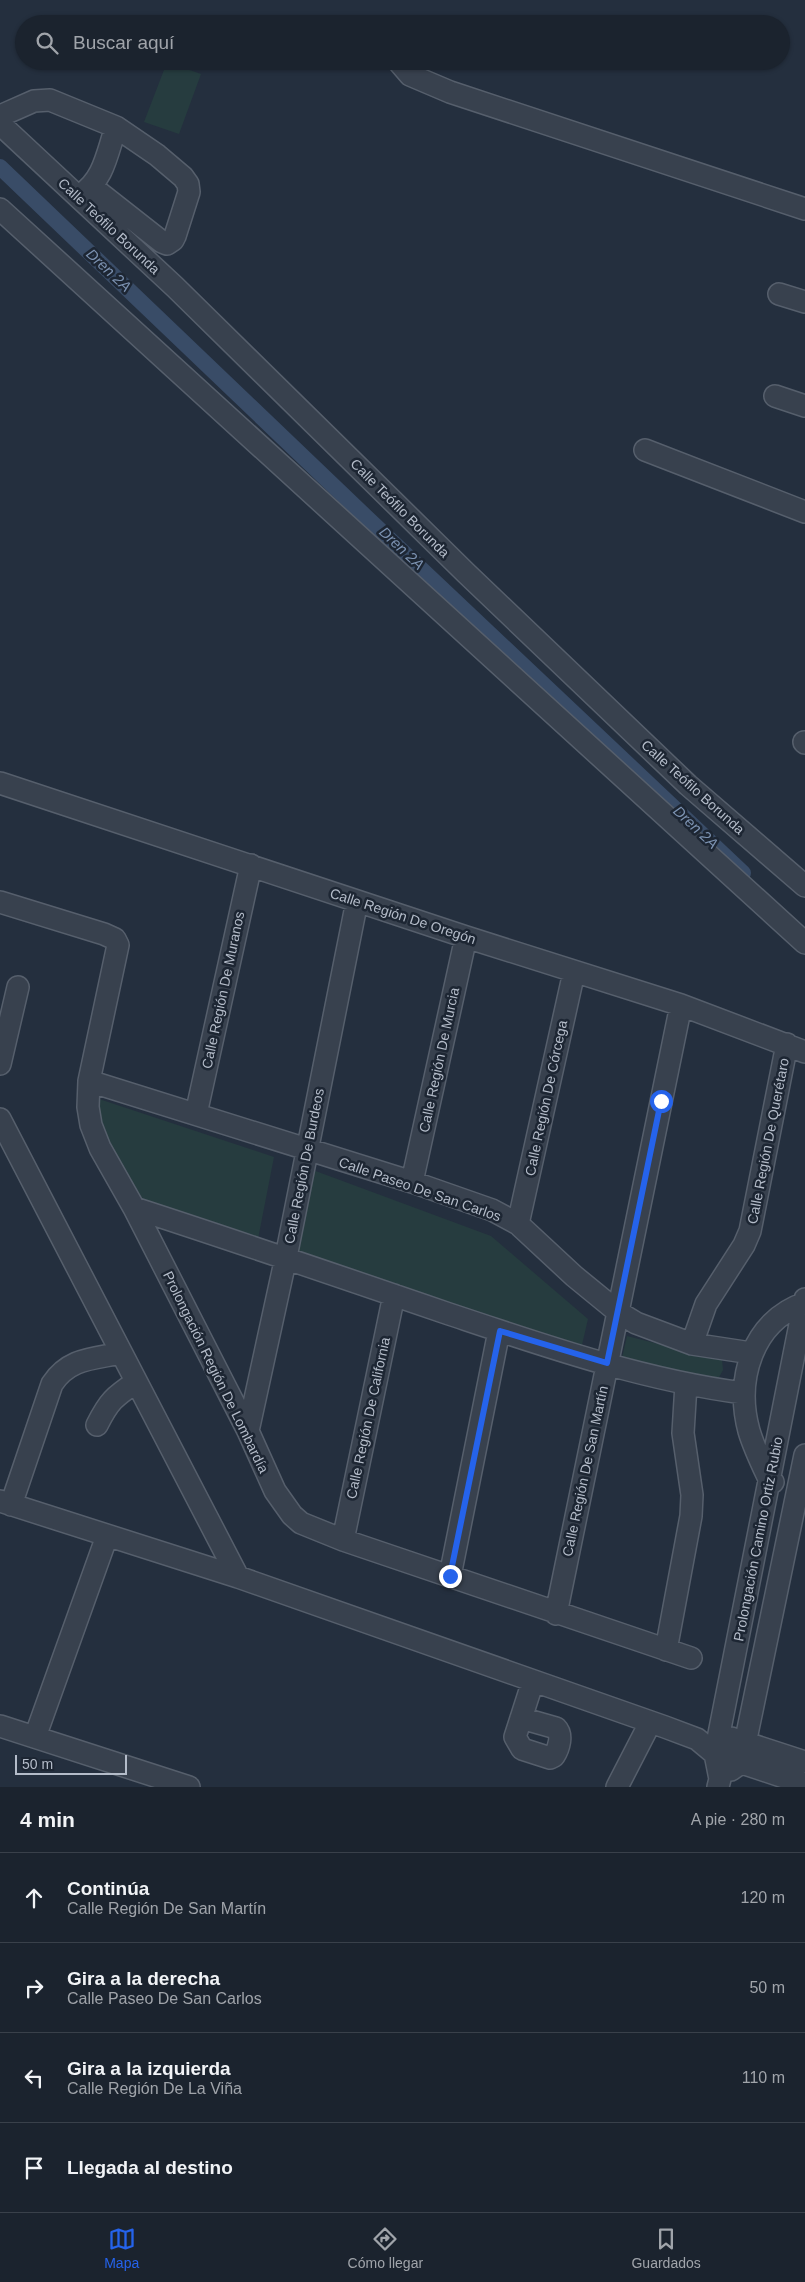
<!DOCTYPE html>
<html lang="es">
<meta charset="utf-8">
<style>
:root{--surface:#1b232e;--page:#282f3a;--text:#f1f3f6;--muted:#a0a4aa;--line:#39404a;--accent:#2563eb}
body{margin:0;font-family:Helvetica,sans-serif;background:var(--page);color:var(--text)}
.scale{position:absolute;left:15px;bottom:12px;width:112px;box-sizing:border-box;padding-left:5px;border:2px solid #b4bcc9;border-top:0;font-size:14px;line-height:18px;white-space:nowrap;color:#b4bcc9;-webkit-text-stroke:4px #1d2633;paint-order:stroke}
.stop{position:absolute;width:15px;height:15px;margin:-11px;border:4px solid #2563eb;border-radius:50%;background:#fff}
.stop.end{background:#2563eb;border-color:#fff;box-shadow:0 1px 5px #0008}
.list{margin:0;padding:0;list-style:none}
h2{display:flex;justify-content:space-between;align-items:center;height:65px;margin:0;padding:0 20px;font-size:21px}
h2 small{font-size:16px;font-weight:400;color:var(--muted)}
.list li{display:grid;grid-template-columns:32px 1fr auto;gap:15px;align-items:center;box-sizing:border-box;height:90px;padding:0 20px;border-top:1px solid var(--line)}
.list b{display:block;font-size:19px;white-space:nowrap}
.list p{margin:0;font-size:16px;white-space:nowrap;color:var(--muted)}
.list em{font-size:16px;font-style:normal;color:var(--muted)}
.icon{flex:none;width:28px;height:28px;fill:none;stroke:currentColor;stroke-width:2;stroke-linecap:round;stroke-linejoin:round}
.map{position:relative;flex:none;width:805px;height:1787px;overflow:hidden}
.search{position:absolute;background:var(--surface);box-shadow:0 1px 4px #0004;left:15px;right:15px;top:15px;height:55px;display:flex;align-items:center;gap:12px;box-sizing:border-box;padding:0 18px;border-radius:28px;color:var(--muted);font-size:19px}
.sheet{height:425px;background:var(--surface)}
nav{display:flex;justify-content:space-around;align-items:center;box-sizing:border-box;height:70px;border-top:1px solid var(--line);background:var(--surface);font-size:14px;color:var(--muted)}
nav a{display:grid;justify-items:center;gap:2px}
nav .on{color:var(--accent)}
.map>svg:first-child{display:block}
</style>
<div class="map">
<svg width="805" height="1787" viewBox="0 0 805 1787">
<rect width="100%" height="100%" fill="#242f3e"/>
<path fill="#263c3f" d="M167,62l34,12 -22,60 -35,-12z
M87,1095l187,62 -16,82 -133,-44z
M294,1163l197,73 97,83 -7,30 -302,-102z
M627,1336l95,24 1,10 -5,9 -96,-21z"/>
<g fill="none" stroke-linecap="round" stroke-linejoin="round">
<path stroke="#394c67" stroke-width="16" d="M0,167l365,349 378,357"/>
<defs>
<path id="minor" d="M398,61l12,14 40,17 355,117
M0,116l34,-15 16,-1 66,27 41,28 26,22 5,7 1,8 -14,44 -2,4 -6,4 -5,-2 -70,-55
M0,124l175,163 291,286 222,212 117,101
M80,195c24,-15 27,-42 36,-68
M0,209l805,734
M779,294l26,8
M775,396l30,10
M645,450l160,62
M804,742l1,1
M0,783l466,154 215,68 124,47
M0,902l104,32 11,5 3,6 -29,136 -1,26 3,18 9,23 34,60 114,223 27,60 17,24 9,8 42,17 348,118
M0,1064l18,-77
M89,1081l323,101 80,28 26,14 56,52 44,36 18,11 56,21 59,9
M196,1114l55,-249
M0,1119l238,458
M412,1182l54,-245
M134,1208c105,34 210,70 315,106 96,32 194,66 294,79
M518,1224l56,-252
M692,1344l14,-40 38,-59 6,-14 37,-187
M97,1425c12,-24 17,-28 39,-43
M248,1431l38,-174 71,-356
M773,1482l-3,-1c-8,-17 -16,-33 -21,-50 -14,-51 3,-110 56,-128
M0,1501l238,76 427,150 32,12 18,15 90,30
M11,1505l41,-121c17,-26 41,-25 69,-31
M343,1540l51,-245
M450,1576l49,-245
M556,1614l125,-609
M666,1650l25,-134 1,-21 -9,-62 3,-49
M521,1718l35,10c7,7 3,20 -2,28l-4,2 -28,-9 -7,-12 18,-56
M0,1726l189,61
M35,1737l72,-201
M731,1738l74,24
M731,1770l10,-7 64,-308
M617,1787l33,-64
M718,1787l2,-8 -5,-25 90,-455"/>
</defs>
<use href="#minor" stroke="#565f6c" stroke-width="24"/>
<use href="#minor" stroke="#38414e" stroke-width="21"/>
</g>
<g fill="none" stroke-linecap="round" stroke-linejoin="round">
<path stroke="#2563eb" stroke-width="6" d="M450,1576l50,-245 107,32 54,-262"/>
</g>
<g text-anchor="middle" dominant-baseline="central" stroke-width="5" stroke-linejoin="round" paint-order="stroke">
<g font-size="14" fill="#b4bcc9" stroke="#1d2633">
<text transform="translate(109 226) rotate(43)">Calle Teófilo Borunda</text>
<text transform="translate(400 508) rotate(45)">Calle Teófilo Borunda</text>
<text transform="translate(693 787) rotate(42)">Calle Teófilo Borunda</text>
<text transform="translate(403 916) rotate(18)">Calle Región De Oregón</text>
<text transform="translate(223 990) rotate(-78)">Calle Región De Muranos</text>
<text transform="translate(439 1060) rotate(-78)">Calle Región De Murcia</text>
<text transform="translate(546 1098) rotate(-78)">Calle Región De Córcega</text>
<text transform="translate(768 1141) rotate(-79)">Calle Región De Querétaro</text>
<text transform="translate(304 1166) rotate(-79)">Calle Región De Burdeos</text>
<text transform="translate(420 1189) rotate(19)">Calle Paseo De San Carlos</text>
<text transform="translate(216 1372) rotate(64)">Prolongación Región De Lombardía</text>
<text transform="translate(368 1418) rotate(-78)">Calle Región De California</text>
<text transform="translate(585 1471) rotate(-78)">Calle Región De San Martín</text>
<text transform="translate(758 1539) rotate(-79)">Prolongación Camino Ortiz Rubio</text>
</g>
<g font-size="15" font-style="italic" fill="#7c92b1" stroke="#1d2633">
<text transform="translate(109 270) rotate(43)">Dren 2A</text>
<text transform="translate(402 548) rotate(43)">Dren 2A</text>
<text transform="translate(696 827) rotate(43)">Dren 2A</text>
</g>
</g>
</svg>
<div class="scale">50 m</div>
<div class="stop" style="left:661px;top:1101px"></div>
<div class="stop end" style="left:450px;top:1576px"></div>
<div class="search"><svg class="icon" aria-label="search" viewBox="0 0 24 24"><circle cx="10" cy="10" r="6"/><path d="M15 15l6 6"/></svg>Buscar aquí</div>
</div>
<section class="sheet">
<h2>4 min<small>A pie · 280 m</small></h2>
<ul class="list">
<li><svg class="icon" aria-label="ahead" viewBox="0 0 24 24"><path d="M12 20V5M6 11l6-6 6 6"/></svg><div><b>Continúa</b><p>Calle Región De San Martín</p></div><em>120 m</em></li>
<li><svg class="icon" aria-label="right" viewBox="0 0 24 24"><path d="M7 20v-9h11M14 6l5 5-5 5"/></svg><div><b>Gira a la derecha</b><p>Calle Paseo De San Carlos</p></div><em>50 m</em></li>
<li><svg class="icon" aria-label="left" viewBox="0 0 24 24"><path d="M17 20v-9H6M10 6l-5 5 5 5"/></svg><div><b>Gira a la izquierda</b><p>Calle Región De La Viña</p></div><em>110 m</em></li>
<li><svg class="icon" aria-label="arrive" viewBox="0 0 24 24"><path d="M6 21V4h12l-3 4 3 4H6"/></svg><div><b>Llegada al destino</b></div></li>
</ul>
</section>
<nav>
<a class="on"><svg class="icon" aria-label="map" viewBox="0 0 24 24"><path d="M3 6l6-2 6 2 6-2v14l-6 2-6-2-6 2zM9 4v14M15 6v14"/></svg>Mapa</a>
<a><svg class="icon" aria-label="directions" viewBox="0 0 24 24"><path d="M12 3l9 9-9 9-9-9zM9 14v-3h6M13 9l2 2-2 2"/></svg>Cómo llegar</a>
<a><svg class="icon" aria-label="saved" viewBox="0 0 24 24"><path d="M7 4h10v16l-5-4-5 4z"/></svg>Guardados</a>
</nav>
